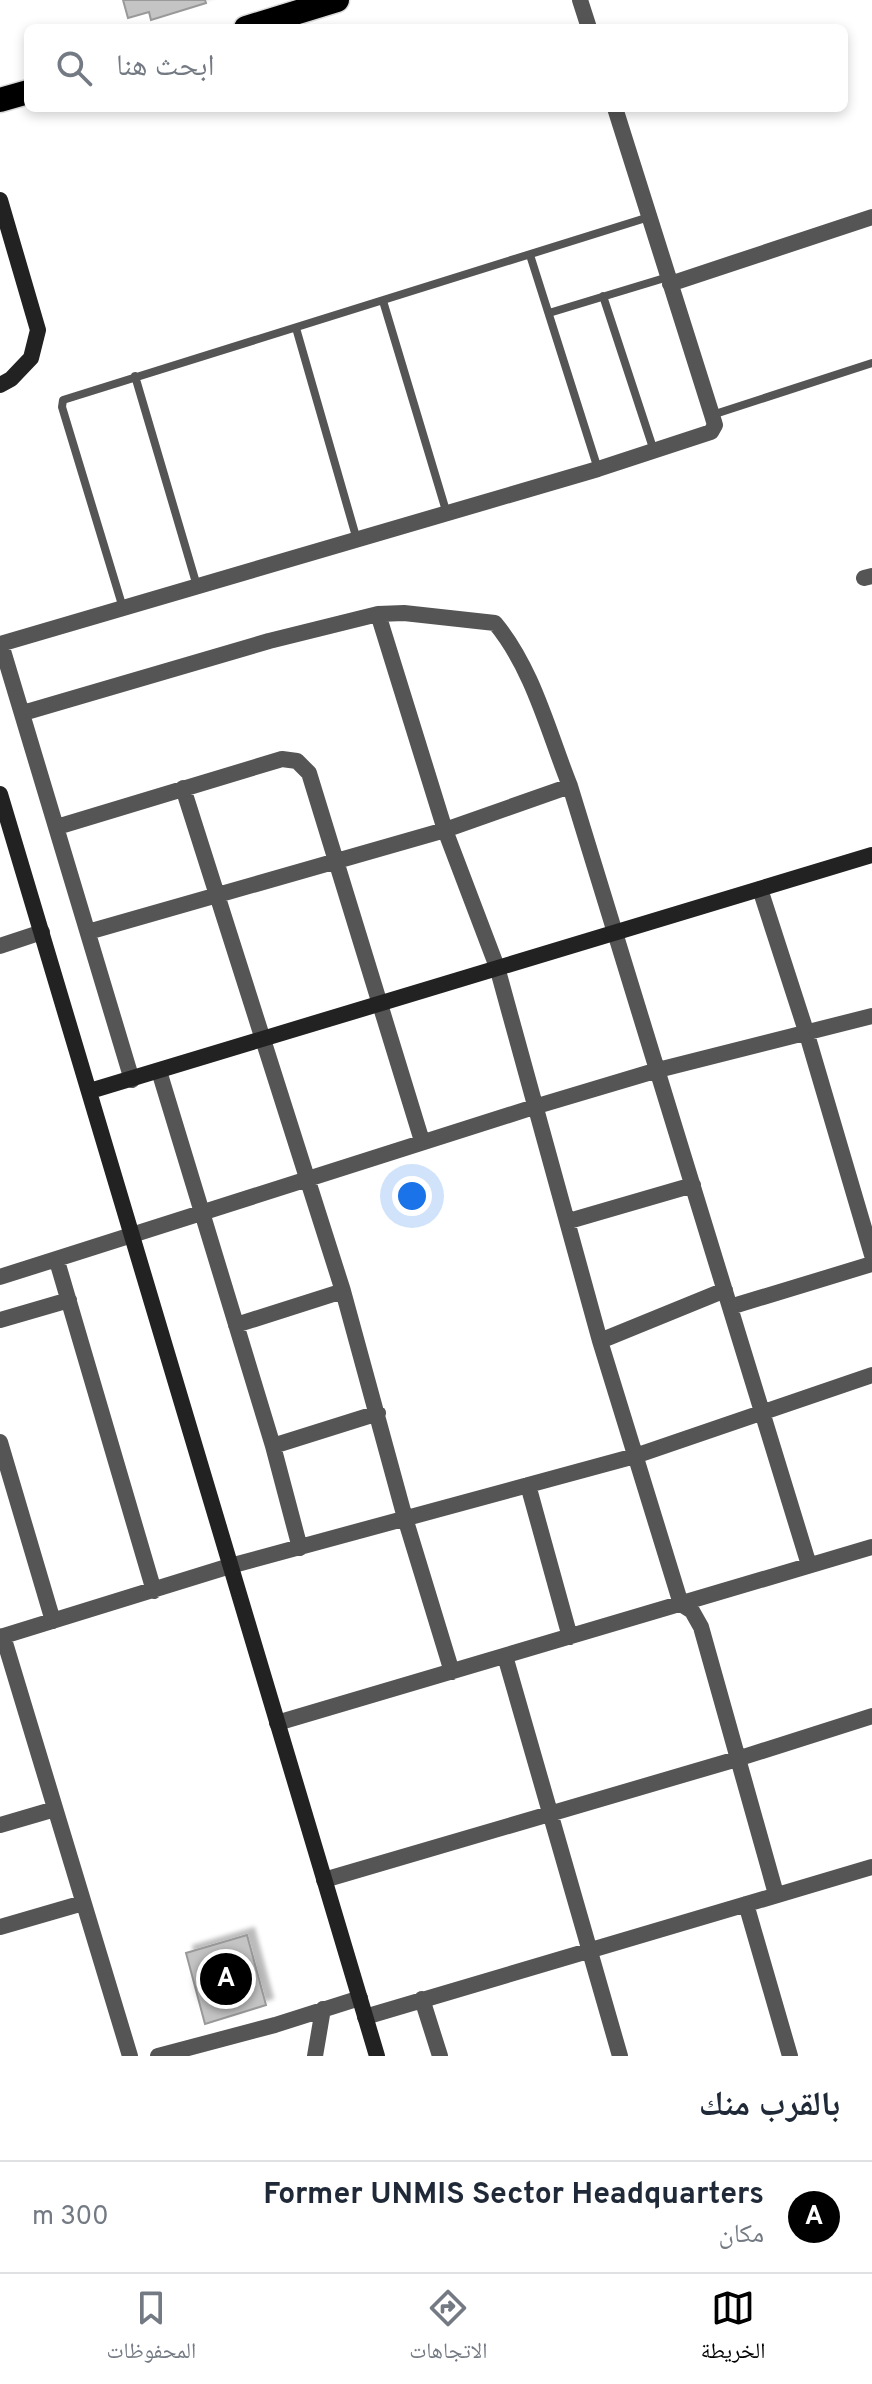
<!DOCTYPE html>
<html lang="ar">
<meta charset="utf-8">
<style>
:root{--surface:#fff;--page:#f2f2f3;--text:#1f2937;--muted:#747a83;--line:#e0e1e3;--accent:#000}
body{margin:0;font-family:Overpass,"Noto Naskh Arabic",sans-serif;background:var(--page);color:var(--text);direction:rtl}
.you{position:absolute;left:412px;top:1196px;width:28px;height:28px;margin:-20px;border:6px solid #fff;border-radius:50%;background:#1a73e8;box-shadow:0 0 0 12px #1a73e833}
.badge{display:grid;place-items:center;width:52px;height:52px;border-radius:50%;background:var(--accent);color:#fff;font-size:26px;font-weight:700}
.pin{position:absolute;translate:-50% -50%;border:4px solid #fff;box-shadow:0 2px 8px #0006}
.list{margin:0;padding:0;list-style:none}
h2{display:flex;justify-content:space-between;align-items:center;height:104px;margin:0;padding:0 32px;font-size:34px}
h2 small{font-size:26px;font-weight:400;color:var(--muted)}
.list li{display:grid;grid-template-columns:52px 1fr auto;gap:24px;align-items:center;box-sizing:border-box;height:112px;padding:0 32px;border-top:2px solid var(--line)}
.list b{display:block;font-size:30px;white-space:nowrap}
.list p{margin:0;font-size:26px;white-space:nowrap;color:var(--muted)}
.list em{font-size:26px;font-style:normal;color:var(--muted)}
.icon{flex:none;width:44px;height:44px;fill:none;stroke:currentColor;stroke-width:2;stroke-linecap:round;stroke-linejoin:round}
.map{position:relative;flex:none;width:872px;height:2056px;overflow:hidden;direction:ltr}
.search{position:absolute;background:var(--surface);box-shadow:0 4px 12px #0003;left:24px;right:24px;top:24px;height:88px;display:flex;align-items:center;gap:20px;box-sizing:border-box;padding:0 28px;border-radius:12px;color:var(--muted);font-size:30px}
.sheet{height:216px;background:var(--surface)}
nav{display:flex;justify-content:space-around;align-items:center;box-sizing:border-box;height:112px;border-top:2px solid var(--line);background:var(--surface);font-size:22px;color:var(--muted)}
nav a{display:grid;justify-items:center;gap:4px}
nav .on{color:var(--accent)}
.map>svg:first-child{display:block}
</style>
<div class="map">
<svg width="872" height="2056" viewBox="0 0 872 2056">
<defs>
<filter id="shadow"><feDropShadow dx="7" dy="-7" stdDeviation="2" flood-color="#0004"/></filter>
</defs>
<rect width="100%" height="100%" fill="#fff"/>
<path fill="#c4c4c4" stroke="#999" stroke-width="2" filter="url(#shadow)" d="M123,0h82l1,3 -55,17 -2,-8 -21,6z
M247,1935l19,70 -61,19 -19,-71z"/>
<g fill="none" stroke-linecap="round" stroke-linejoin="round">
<defs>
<path id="highway" d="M246,28l91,-28
M0,100l28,-8"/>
</defs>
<use href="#highway" stroke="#dbdbdb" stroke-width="27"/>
<path stroke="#555" stroke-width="8" d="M530,255l68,214
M603,296l51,155
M383,301l64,213
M549,313l119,-36
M296,328l61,212
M135,376l62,210
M712,415l160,-52
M123,608l-61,-201 1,-7 586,-183"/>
<path stroke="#555" stroke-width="16" d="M580,0l9,28
M670,284l202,-67
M864,578l8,-2
M378,614l67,216 52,137 103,374 81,263 11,7 9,16 75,267
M0,644l598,-175 113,-37 4,-7 -3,-10 -97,-307
M1,644l131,436
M23,713l246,-72 109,-27 26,-1 91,10c38,46 53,108 75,163l239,779
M183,788l160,503 62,227 47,154
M57,827l225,-68 15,2 12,12 113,368
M760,889l46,142 66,224
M88,932l357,-102 125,-44
M0,946l42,-14
M159,1071l114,375 27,102
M569,1221l124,-36
M57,1261l97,330
M0,1277l534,-170 124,-37 214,-54
M730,1307l142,-43
M0,1320l69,-20
M236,1325l107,-34
M600,1341l125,-51
M0,1442l53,179
M273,1446l105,-33
M528,1485l42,152
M3,1636l127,420
M0,1637l230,-71 405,-110 237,-81
M505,1656l115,400
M277,1723l595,-176
M0,1825l55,-16
M324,1880l413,-121 135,-43
M746,1904l44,152
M0,1927l83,-24
M422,1999l18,57
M365,2017l507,-150
M158,2056l117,-31 85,-27
M315,2056l8,-47"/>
<path stroke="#222" stroke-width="16" d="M0,200l38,130 -7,28 -20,21 -11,6
M0,794l377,1262
M90,1091l782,-236"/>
<use href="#highway" stroke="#000" stroke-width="24"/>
</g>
</svg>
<div class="you"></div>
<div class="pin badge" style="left:226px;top:1979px">A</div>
<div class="search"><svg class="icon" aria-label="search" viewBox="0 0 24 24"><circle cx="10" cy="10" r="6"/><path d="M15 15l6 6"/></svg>ابحث هنا</div>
</div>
<section class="sheet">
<h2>بالقرب منك<small></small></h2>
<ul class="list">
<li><span class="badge">A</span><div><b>Former UNMIS Sector Headquarters</b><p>مكان</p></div><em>300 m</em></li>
</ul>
</section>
<nav>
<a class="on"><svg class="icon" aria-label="map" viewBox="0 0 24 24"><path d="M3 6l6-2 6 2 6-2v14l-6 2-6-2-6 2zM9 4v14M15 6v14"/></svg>الخريطة</a>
<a><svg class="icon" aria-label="directions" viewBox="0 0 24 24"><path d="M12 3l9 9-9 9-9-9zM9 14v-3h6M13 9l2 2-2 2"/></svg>الاتجاهات</a>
<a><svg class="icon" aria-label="saved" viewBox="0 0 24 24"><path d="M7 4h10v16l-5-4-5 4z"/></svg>المحفوظات</a>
</nav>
